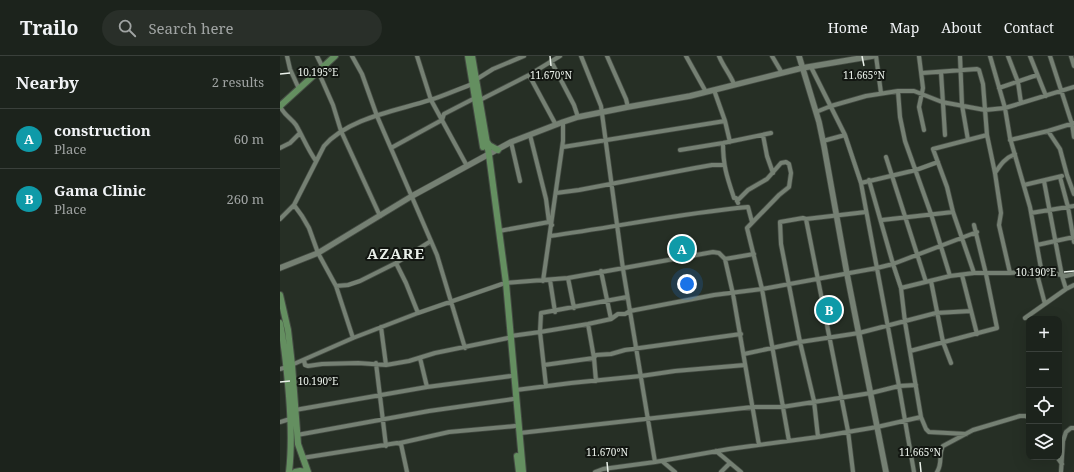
<!DOCTYPE html>
<meta charset="utf-8">
<style>
:root{--surface:#1c231c;--page:#292f29;--text:#f1f3f6;--muted:#a0a4a3;--line:#3a403b;--accent:#0b8043}
body{margin:0;font-family:"Noto Serif",serif;background:var(--page);color:var(--text)}
.controls{position:absolute;right:12px;bottom:12px;display:grid;overflow:hidden;border-radius:8px;box-shadow:0 4px 16px #0002}
.controls button{width:36px;height:36px;display:grid;place-items:center;padding:0;border:0;border-bottom:1px solid var(--line);background:var(--surface);color:var(--text);font:20px sans-serif}
.you{position:absolute;left:407px;top:228px;width:14px;height:14px;margin:-10px;border:3px solid #fff;border-radius:50%;background:#1a73e8;box-shadow:0 0 0 6px #1a73e833}
.badge{display:grid;place-items:center;width:26px;height:26px;border-radius:50%;background:var(--accent);color:#fff;font-size:13px;font-weight:700}
.pin{position:absolute;translate:-50% -50%;border:2px solid #fff;box-shadow:0 1px 4px #0006}
.list{margin:0;padding:0;list-style:none}
h2{display:flex;justify-content:space-between;align-items:center;height:52px;margin:0;padding:0 16px;font-size:17px}
h2 small{font-size:13px;font-weight:400;color:var(--muted)}
.list li{display:grid;grid-template-columns:26px 1fr auto;gap:12px;align-items:center;box-sizing:border-box;height:60px;padding:0 16px;border-top:1px solid var(--line)}
.list b{display:block;font-size:15px;white-space:nowrap}
.list p{margin:0;font-size:13px;white-space:nowrap;color:var(--muted)}
.list em{font-size:13px;font-style:normal;color:var(--muted)}
.icon{flex:none;width:22px;height:22px;fill:none;stroke:currentColor;stroke-width:2;stroke-linecap:round;stroke-linejoin:round}
.map{position:relative;flex:none;width:794px;height:416px;overflow:hidden}
header{display:flex;align-items:center;gap:24px;box-sizing:border-box;height:56px;padding:0 20px;background:var(--surface);border-bottom:1px solid var(--line)}
header strong{font-size:19px}
nav{display:flex;gap:22px;margin-inline-start:auto;font-size:14px}
.search{width:280px;height:36px;background:var(--page);display:flex;align-items:center;gap:10px;box-sizing:border-box;padding:0 14px;border-radius:22px;color:var(--muted);font-size:15px}
main{display:flex}
aside{flex:1;background:var(--surface)}
.map>svg:first-child{display:block}
</style>
<header>
<strong>Trailo</strong>
<div class="search"><svg class="icon" aria-label="search" viewBox="0 0 24 24"><circle cx="10" cy="10" r="6"/><path d="M15 15l6 6"/></svg>Search here</div>
<nav><a>Home</a><a>Map</a><a>About</a><a>Contact</a></nav>
</header>
<main>
<aside>
<h2>Nearby<small>2 results</small></h2>
<ul class="list">
<li><span class="badge" style="background:#0f9aa8">A</span><div><b>construction</b><p>Place</p></div><em>60 m</em></li>
<li><span class="badge" style="background:#0f9aa8">B</span><div><b>Gama Clinic</b><p>Place</p></div><em>260 m</em></li>
</ul>
</aside>
<div class="map">
<svg width="794" height="416" viewBox="0 0 794 416">
<rect width="100%" height="100%" fill="#262f25"/>
<g fill="none" stroke-linecap="round" stroke-linejoin="round">
<defs>
<path id="street" d="M7,0l3,13 9,20
M37,0l6,12
M72,0l10,18 15,42 60,139 28,93
M137,0l14,44 36,66
M301,0l20,50 22,163 32,193
M327,0l19,43 2,8
M406,0l20,36
M439,0c4,10 11,18 15,28
M492,0l10,17
M596,0l5,37
M639,0l4,32 -4,19 5,23
M680,0l2,49 6,35
M710,0l15,52 5,30 20,69 12,67
M728,0l10,26 3,21
M750,0l16,40
M770,0l22,68 2,13
M791,0l3,10
M271,5l23,44 4,12
M531,11l34,68 16,48 38,203 15,86
M38,15l15,34 8,26 39,85
M661,16l4,63
M642,17l55,-4 2,1 4,14 4,51 8,38 6,40 -2,12 11,48
M249,19l27,50
M197,23l16,-10 31,-13
M719,32l38,-13
M434,34l11,31 5,21
M618,35l2,26 5,24 26,73 19,62
M200,44l49,-25 31,-19
M0,50c4,9 11,12 16,19 7,12 12,25 20,36
M536,56l15,-6 35,-10 32,-5h16l28,11 43,8 20,-2 69,-21
M768,75l12,18 7,26 7,19
M250,79l16,64 3,23 3,3
M483,79l4,21 6,17
M730,84l38,-9 26,-8
M543,85l22,-6
M231,86l9,39
M443,87c0,23 4,34 11,55h2l2,5
M283,91l162,-26
M0,92l10,-5 9,-9
M111,92l51,-28 2,-6 31,-16
M400,94l43,-7 48,-10
M606,101l40,125
M715,117c6,-9 10,-15 20,-19
M780,121l8,30 6,35
M589,124l24,84 8,24 4,34 16,95 5,12 3,3 37,2
M764,125l18,95 4,13
M581,127l55,-13 22,-8
M744,129l38,-9
M276,137l23,-3 116,-22 17,-3h12
M457,145l11,-11 19,-11 14,-16 5,-1 3,2 2,9 -2,14 -10,8 -32,33 15,61 27,152
M14,149l8,11 7,12 9,25 18,33 17,52
M751,157l43,-7
M0,163l14,-14 30,-59c24,-28 72,-35 106,-46 14,-4 28,-11 43,-16
M526,163l42,212 5,41
M602,164l71,-8
M219,175l50,-9
M270,180c66,-9 132,-23 198,-29l4,15
M757,189l37,-8
M445,203l29,-5
M116,207l10,20 12,30
M321,215l10,48
M694,217l-21,-61 -6,-25 -14,-38 54,-14
M757,218l8,30
M682,219l15,59
M288,222l6,30
M270,224l5,32
M263,225l20,-140v-19
M651,225l12,61 8,21
M226,227l62,-5 117,-21 28,-5 6,1 6,6 8,35 26,151
M56,230l12,-1 12,-4 36,-18 35,-22
M621,232l49,-12 24,-3h36l20,-2 7,3 15,-1 14,3 8,-2
M745,262l41,-29 8,-4
M308,268l6,34 2,23
M101,271l5,38
M231,280l29,-4 48,-8 23,-5 7,-5h7l5,-3 84,-16 48,-6 115,-21 16,-4 84,-32
M630,295l87,-23 -11,-54 -12,-49
M464,298l56,-12 59,-9 77,-20 35,-2
M140,302l7,29
M24,304l1,5 3,1 14,-2 36,-1 28,2 23,-4 26,-8 73,-15
M96,307l10,83
M264,309l50,-7 2,-3 15,-1 14,-4 116,-16
M0,313l7,-2 66,-29 65,-25 84,-29
M266,330l-6,-54 1,-19 86,-16
M236,334l55,-7 70,-7 34,-5 70,-6
M15,354l132,-23 84,-11
M0,366l10,-3
M240,377l233,-26h29l89,-14 28,-7 17,-1
M17,379l132,-24 84,-12
M538,381l-4,-36 -14,-59 -19,-98 -1,-22 23,-4 3,1 60,-7
M120,387l49,-11 66,-6
M436,395l25,21
M777,401l5,7
M22,402l95,-15 4,1 6,28
M382,405l13,11
M315,416l8,-3 52,-7 74,-13 89,-12 59,-10 44,-10
M441,416l9,-9
M657,416c6,-9 1,-17 6,-26l30,-16 47,-14h5l4,1
M781,416l2,-31 3,-9 5,-4h3"/>
<path id="secondary" d="M519,0l20,66 5,24 23,128 39,198
M0,212l38,-15 94,-57 99,-54 52,-20 15,-5 50,-10 62,-11 112,-28 71,-12"/>
<path id="primary" d="M188,0l15,91
M192,0l17,99 17,128 17,189
M0,50l55,-50
M207,86l2,3 9,5
M0,239l8,35 4,35 6,79 10,28
M0,267c5,24 7,48 9,73 2,25 3,50 0,76
M237,400l2,16
M15,416l5,-1 6,1"/>
</defs>
<use href="#street" stroke="#444b43" stroke-width="5.5"/>
<use href="#secondary" stroke="#444b43" stroke-width="7"/>
<use href="#primary" stroke="#444b43" stroke-width="8"/>
<use href="#street" stroke="#758073" stroke-width="4"/>
<use href="#secondary" stroke="#758073" stroke-width="5.5"/>
<use href="#primary" stroke="#648f60" stroke-width="6"/>
</g>
<path fill="none" stroke="#eaf1ea" stroke-width="1.5" d="M270,0l1,10M582,0l2,10M0,18l10,-1M784,216l10,-1M0,326l10,-1M327,406l1,10M640,406l1,10"/>
<g text-anchor="middle" dominant-baseline="central" stroke-width="4" stroke-linejoin="round" paint-order="stroke">
<g font-size="15" font-weight="bold" letter-spacing="1" fill="#eaf1ea" stroke="#121611">
<text x="116" y="197">AZARE</text>
</g>
</g>
<g font-size="10" text-anchor="middle" fill="#eaf1ea" stroke="#121611" stroke-width="4" stroke-linejoin="round" paint-order="stroke">
<text x="38" y="20">10.195°E</text>
<text x="271" y="23">11.670°N</text>
<text x="584" y="23">11.665°N</text>
<text x="756" y="220">10.190°E</text>
<text x="38" y="329">10.190°E</text>
<text x="327" y="400">11.670°N</text>
<text x="640" y="400">11.665°N</text>
</g>
</svg>
<div class="controls">
<button>+</button>
<button>−</button>
<button><svg class="icon" aria-label="locate" viewBox="0 0 24 24"><circle cx="12" cy="12" r="6"/><path d="M12 2v4M12 18v4M2 12h4M18 12h4"/></svg></button>
<button><svg class="icon" aria-label="layers" viewBox="0 0 24 24"><path d="M12 4l9 5-9 5-9-5zM3 14l9 5 9-5"/></svg></button>
</div>
<div class="you"></div>
<div class="pin badge" style="left:402px;top:193px;background:#0f9aa8">A</div>
<div class="pin badge" style="left:549px;top:254px;background:#0f9aa8">B</div>
</div>
</main>
